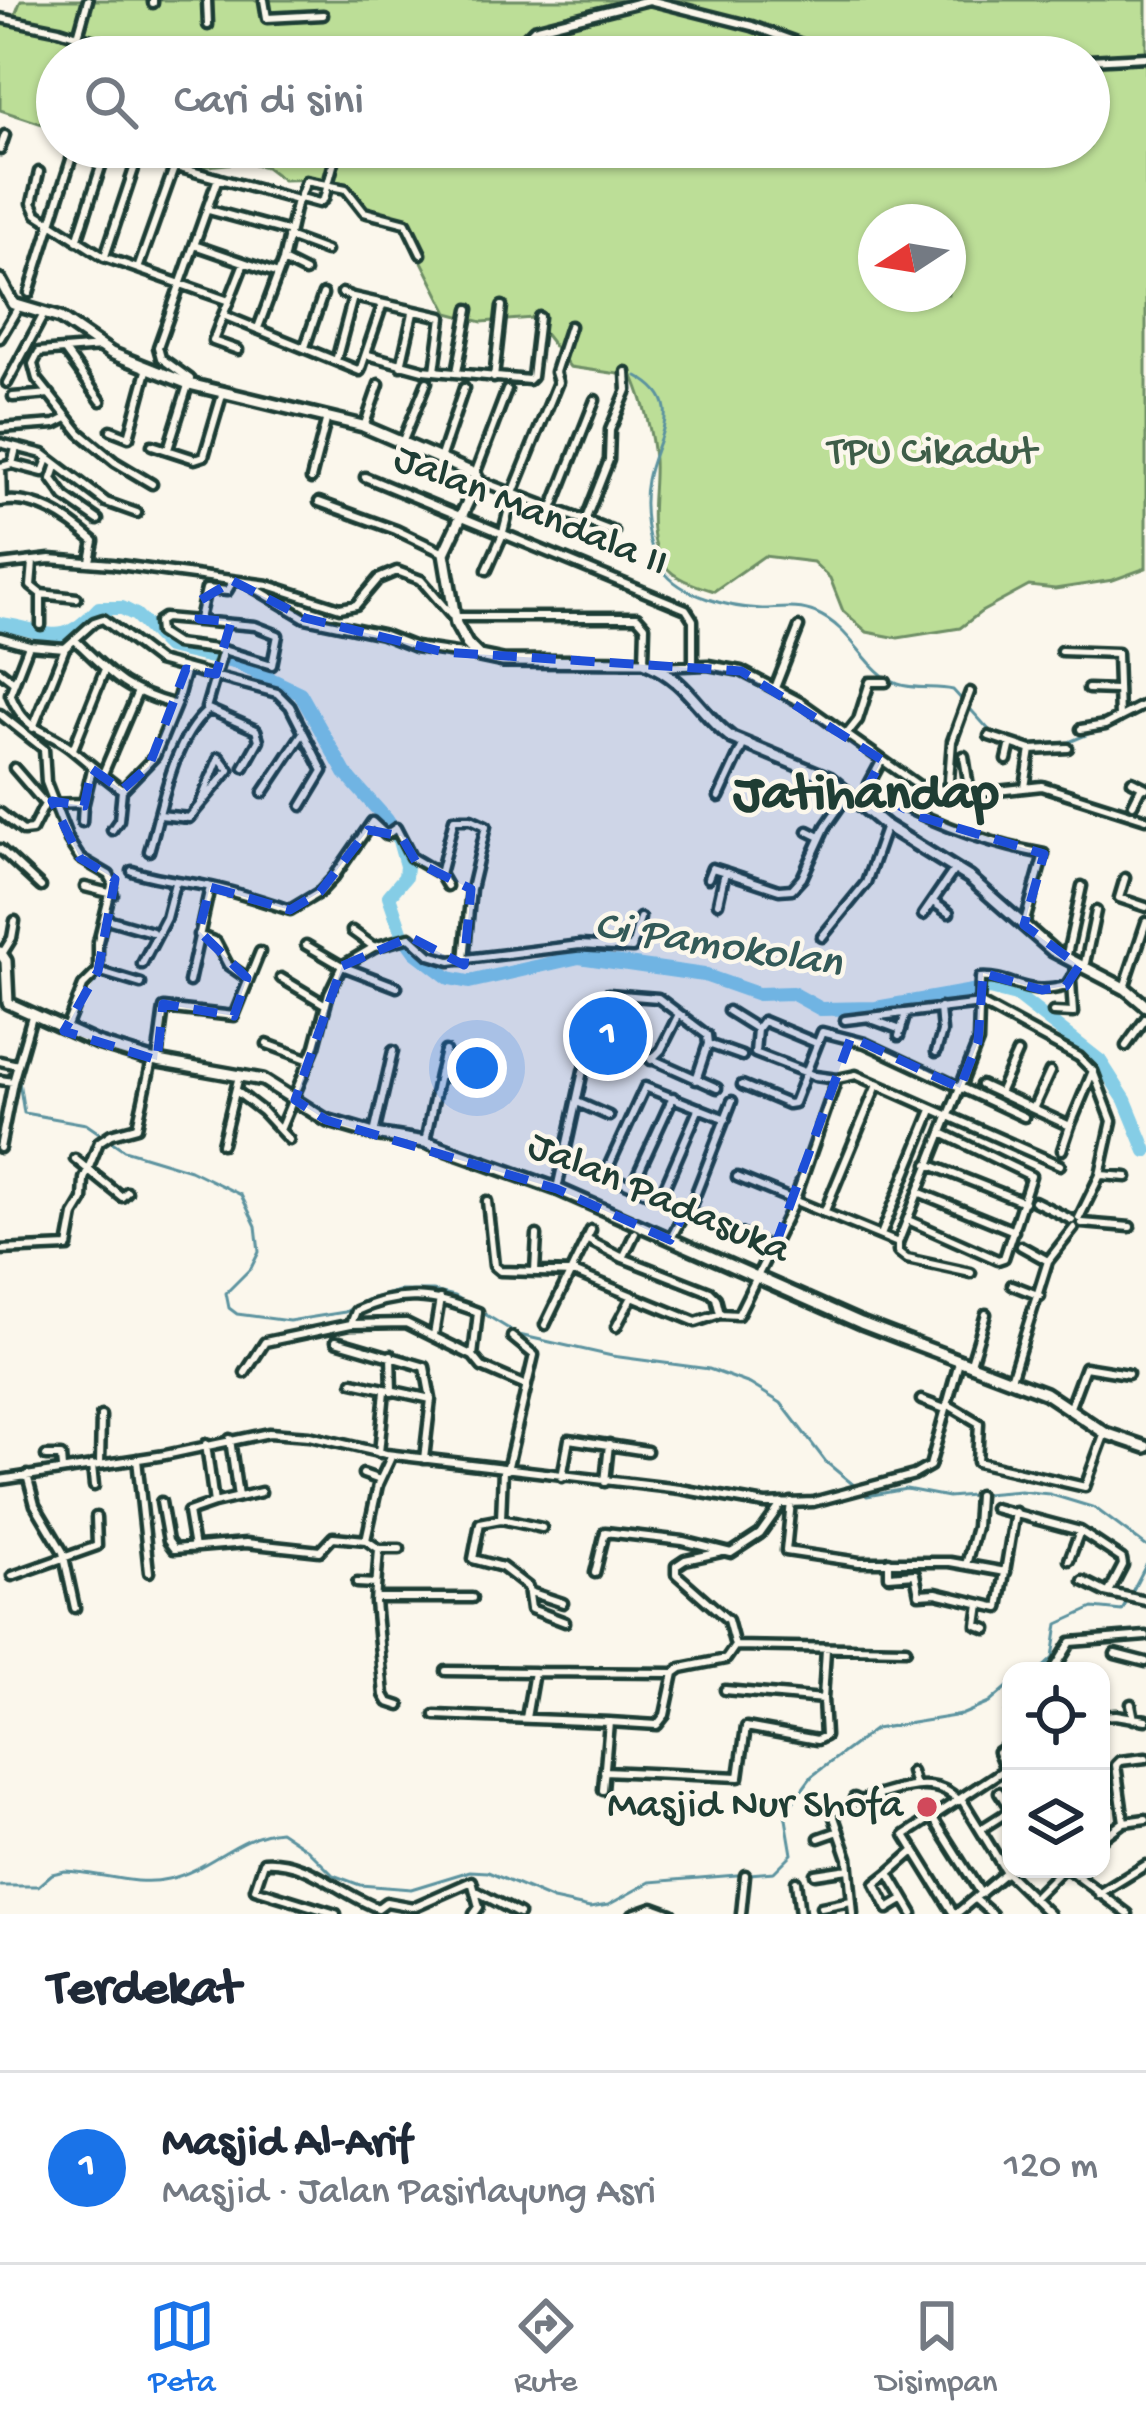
<!DOCTYPE html>
<html lang="id">
<meta charset="utf-8">
<style>
:root{--surface:#fff;--page:#f2f2f3;--text:#1f2937;--muted:#747a83;--line:#e0e1e3;--accent:#1a73e8}
body{margin:0;font-family:"Gochi Hand",sans-serif;background:var(--page);color:var(--text)}
.controls{position:absolute;right:36px;bottom:36px;display:grid;overflow:hidden;border-radius:24px;box-shadow:0 3px 9px #0004}
.controls button{width:108px;height:108px;display:grid;place-items:center;padding:0;border:0;border-bottom:3px solid var(--line);background:var(--surface);color:var(--text);font:60px sans-serif}
.compass{position:absolute;left:858px;top:204px;width:108px;height:108px;border-radius:50%;background:var(--surface);box-shadow:0 3px 9px #0004;rotate:258deg}
.you{position:absolute;left:477px;top:1068px;width:42px;height:42px;margin:-30px;border:9px solid #fff;border-radius:50%;background:#1a73e8;box-shadow:0 0 0 18px #1a73e833}
.badge{display:grid;place-items:center;width:78px;height:78px;border-radius:50%;background:var(--accent);color:#fff;font-size:39px;font-weight:700}
.pin{position:absolute;translate:-50% -50%;border:6px solid #fff;box-shadow:0 3px 12px #0006}
.list{margin:0;padding:0;list-style:none}
h2{display:flex;justify-content:space-between;align-items:center;height:156px;margin:0;padding:0 48px;font-size:51px}
h2 small{font-size:39px;font-weight:400;color:var(--muted)}
.list li{display:grid;grid-template-columns:78px 1fr auto;gap:36px;align-items:center;box-sizing:border-box;height:192px;padding:0 48px;border-top:3px solid var(--line)}
.list b{display:block;font-size:45px;white-space:nowrap}
.list p{margin:0;font-size:39px;white-space:nowrap;color:var(--muted)}
.list em{font-size:39px;font-style:normal;color:var(--muted)}
.icon{flex:none;width:66px;height:66px;fill:none;stroke:currentColor;stroke-width:2;stroke-linecap:round;stroke-linejoin:round}
.map{position:relative;flex:none;width:1146px;height:1914px;overflow:hidden}
.search{position:absolute;background:var(--surface);box-shadow:0 3px 9px #0004;left:36px;right:36px;top:36px;height:132px;display:flex;align-items:center;gap:30px;box-sizing:border-box;padding:0 42px;border-radius:66px;color:var(--muted);font-size:45px}
.sheet{height:348px;background:var(--surface)}
nav{display:flex;justify-content:space-around;align-items:center;box-sizing:border-box;height:168px;border-top:3px solid var(--line);background:var(--surface);font-size:33px;color:var(--muted)}
nav a{display:grid;justify-items:center;gap:6px}
nav .on{color:var(--accent)}
.map>svg:first-child{display:block}
</style>
<div class="map">
<svg width="1146" height="1914" viewBox="0 0 1146 1914">
<rect width="100%" height="100%" fill="#fbf7ec"/>
<filter id="ink" filterUnits="userSpaceOnUse"><feTurbulence type="fractalNoise" baseFrequency=".00833" numOctaves="2"/><feDisplacementMap in="SourceGraphic" scale="24" xChannelSelector="R" yChannelSelector="G"/><feConvolveMatrix kernelMatrix="1 2 1 2 8 2 1 2 1" color-interpolation-filters="sRGB"/></filter>
<g filter="url(#ink)">
<path fill="#bcde97" stroke="#6e8e66" stroke-width="3" fill-rule="evenodd" d="M21,0h1125v568l-33,12 -58,9 -26,-3 -48,26 -21,16 -62,10 -31,-6 -24,-21 -13,-33 -17,-16 -49,-6 -50,35c-16,-5 -41,-12 -50,-27 -20,-29 -8,-72 -10,-104 -2,-29 -10,-57 -21,-84l-63,-9 -38,-49 -50,4 -34,-9 -43,-85 -43,-10 -13,-24 -16,-15 -50,1 -17,-13 -21,-5 -64,7 -45,-22h953v-90h-1032v72l-57,-19v-97l15,2zM876,222h72v72h-72z"/>
<g fill="none" stroke-linecap="round" stroke-linejoin="round">
<path stroke="#5c939f" stroke-width="3" d="M637,376c52,28 18,61 10,104 -5,26 -1,66 15,89 18,27 69,39 100,40 18,0 36,-4 54,4 37,15 50,60 82,71 17,6 38,2 55,6l38,42 19,9
M1024,745l45,-3 77,-32
M14,1080l5,1 5,32 62,11 38,26 66,20 51,25 15,31 3,26 -8,16 -25,25 3,15 8,6 52,7 56,-9 21,-12 33,-9h34l22,5 64,39 93,21 97,13 41,15 31,19 45,59 41,34 39,-7 42,8 72,-6 29,3 46,14 51,38
M1039,1671l14,-13 5,-34 35,-16 29,3 24,-46
M0,1886h38l14,-12 13,-3c33,1 71,16 103,8 40,-8 71,-45 112,-48l27,18 26,26 27,10 51,4 59,-18 18,1 65,28 37,8 18,-3 42,-23 124,-10 18,-18 -7,-41 27,-37 63,-47 86,-14 28,-12 22,-19"/>
<path stroke="#85cde6" stroke-width="14" d="M0,624c51,6 58,28 99,-16h23l14,7 32,32 69,16 63,30 45,80 42,47 11,17 8,29 -1,11 -16,19 13,38 13,18 34,26 20,4 110,-25 125,18 54,19 34,-1 29,16 55,-1 113,-20 27,7 84,66 25,39 21,51"/>
<defs>
<path id="street" d="M207,0l1,25
M264,0l3,18 56,-3
M153,3v-3
M0,18l59,12 67,21 4,6
M78,36l10,-36
M526,57l-1,-19 9,-9 115,-29 103,26 86,31
M1089,60l57,-3
M107,148l190,52 -14,61 -25,67
M0,150l5,-15
M39,172l-7,31 5,11 67,43 125,44 -6,14
M301,198l18,5 5,-4 14,-52
M299,200l7,-19 40,8 18,23 42,11 15,31
M209,210l81,22
M288,237l38,14
M77,241l30,-93
M197,246l81,28
M105,256l33,-99
M283,261l22,11
M138,269l36,-101
M29,293l46,-146
M342,293l11,4
M229,301l15,-38
M0,338l19,-32
M101,347l-62,5 -6,12 4,15 43,54 35,29 37,22
M305,347l18,-53
M238,350l-25,-9 10,-26 137,56 22,-65
M65,351l36,50
M368,355l55,15 106,10 3,-3 7,-60
M336,361l17,-64 89,20 -7,54
M401,366l12,-53
M457,372l12,-63
M494,378l8,-72
M7,383l37,-69
M13,397l37,-3
M364,427l15,-43
M0,428l55,-4 12,-6
M111,430l18,7 19,-70
M0,443l43,11 63,48 31,11
M402,443l25,-61
M152,445l43,14 9,-3 19,-64
M168,449l22,-70 -29,-21 -3,-11 60,-169
M440,459l24,-71
M12,464l31,8 5,-13
M56,467l-4,12 13,18 33,23
M475,474l32,-84
M365,477l321,132 7,11v45
M311,479l16,-62
M478,480l136,52
M2,501l-1,-34 11,-3 4,-16
M0,502c35,-7 69,17 94,39l-4,20
M319,502l77,28 48,23
M552,509l43,-109
M585,521l24,-61 1,-30 17,-40 -1,-18
M33,562l-2,24 10,8v31
M0,565l50,-6 62,5 156,21 72,23 16,-3 22,-26 19,-8 24,9 30,35
M487,570l15,-34 11,-43 45,-111 -3,-10 15,-46
M251,586l54,32 77,16 33,13 61,9
M41,594l36,4
M456,617h181l8,9 -1,36
M164,618l91,8 23,9 -6,30 -49,-15 -47,-6 -17,-11 -1,-11z
M199,619l7,-30 21,2 6,-10
M0,637l29,8 36,3 29,-26 9,-3 55,42 119,32 13,13 33,65 -21,35
M76,641c37,36 49,50 100,64
M29,645l-19,49c17,42 37,33 65,58 16,13 30,26 47,38
M223,650l-17,58 50,22 3,10 -15,27
M1061,651l56,2 2,65
M658,667l50,-2 33,6 61,32 117,83 51,8 72,-8 104,33
M0,671l14,11
M775,688l24,-61
M1088,689l28,1
M0,714l44,35 2,33 23,59 11,17 29,17 4,7 -15,60v29l-15,15 -17,42
M33,728l32,-80
M1081,729l24,-4 41,-21
M846,735l12,-15 12,-38h16
M989,736l42,14 37,-2
M73,749l32,-80
M964,756l6,38
M882,760l-13,24 2,5c54,31 112,54 173,65l-20,71
M1007,760l3,-13
M14,768l31,36
M102,776l35,-82
M1132,781l14,7
M1025,787l6,-37
M263,793l40,-60
M948,793l4,-52 18,-49
M719,797l25,-54
M1133,804l9,-18
M0,813l23,18 9,-1 13,-26 39,-1 8,-34
M160,815l29,3 40,-48 -10,-13 -19,47
M82,822l1,-18
M112,830l7,-10 3,-30 33,-34 21,-51 10,-36
M808,831l12,6
M0,849l41,38
M149,851c13,-43 23,-109 57,-139
M132,871c28,9 48,10 75,15 29,6 56,15 83,24l30,-18 14,-15 38,-55 14,13 10,-7 15,29 29,17 7,12
M440,874l14,-55h17l15,7 -15,63 -7,71
M708,878l4,-10 13,4
M1125,878l-6,20 27,9
M85,887l28,7
M933,902l16,11
M718,903l7,-31 54,18 13,-1 10,-11 24,-52 23,-33
M923,915l31,-45
M107,919l45,13
M352,931l22,16
M198,935l18,7 12,23 19,13
M822,937l44,-54 20,-57
M306,945l36,21 55,21
M2,954l10,-16 3,-17
M1066,959l16,-73
M142,964l24,-46 9,-35
M1084,968l12,-57
M98,971l43,13
M281,978l45,27
M189,982l21,-95
M1124,988l22,-66
M608,994l50,4 49,37 1,9 -12,36
M728,1011l29,18 6,-8 53,22
M1053,1012l20,1 -2,-32
M871,1019l30,11
M845,1020l136,-16 98,53 14,14 19,50 -12,54 -21,43
M757,1029l-2,24 60,23 22,3 19,-4 204,90
M899,1036l7,-23
M267,1044l43,16
M708,1044l34,12
M1126,1046l20,-28
M936,1052l6,-20 -2,-24
M157,1060l7,-52 70,8 26,-64
M651,1060l10,-10 18,-36
M0,1061l18,4
M439,1075l6,-24
M0,1080l13,2 19,-66
M742,1085l46,19 6,-1 28,-71 43,11 159,74
M981,1085l89,41 23,-55
M236,1091l26,20 27,29
M999,1093l18,-40
M577,1102l32,14
M1033,1109l17,-37
M726,1119l-81,-32 -40,87 169,75
M280,1130l35,-84 14,-53 13,-27 32,-19 36,-10 20,18 20,6 130,-16 52,3 8,-30
M374,1134l19,-83
M425,1142l14,-67 31,4
M222,1144l17,-68
M0,1148l13,-66
M1062,1150l8,-24
M75,1159l47,38 5,-5
M928,1164l96,38
M1101,1175l26,2
M737,1177l161,66 80,-201 2,-64c33,-2 44,20 86,8l13,-20
M632,1186l41,-89
M557,1189l26,-118 12,-21 30,-3 92,41
M918,1192l96,39
M660,1198l39,-90
M487,1201l7,65 6,5 76,2 120,49 24,-8 18,1 56,-113 43,-123
M1034,1201l38,19
M689,1211l43,-110
M824,1213l53,-128
M908,1220l90,40 6,-2 27,-82 -89,-43
M1082,1223l48,4
M881,1235l51,-125
M586,1239l37,19 87,34 6,6 4,16
M670,1240l16,-30
M898,1243v9l9,7 64,14
M1021,1246l27,15
M0,1250l68,-3 6,-32 9,-15 1,-21 15,-37 12,-8 26,-7 15,-67
M623,1258l12,-25
M535,1271l2,-36
M1012,1285l28,11
M351,1324l5,-13c44,-21 78,-16 122,1l-5,44
M545,1325l46,-95
M616,1327l16,-30
M434,1335l6,-36
M336,1341l89,26 6,32
M391,1355l1,37
M971,1363l15,-49
M245,1373l20,-31 86,-18 55,-1 67,33 9,11 44,19
M1011,1379l37,-118 26,-33
M353,1382l78,17 -7,60
M921,1400l24,9
M947,1404l32,19 -2,39 108,25 20,-54
M1070,1407l15,-40 43,7
M230,1439l8,58
M379,1453l6,-62
M46,1456h15l1,13
M137,1459l12,113
M100,1464l1,-48
M92,1465l2,21
M507,1470l27,-115 -22,-18
M363,1474l17,6
M27,1475l8,30 28,47 12,56
M562,1477l7,-38 78,12
M0,1480l165,-25 104,-22 40,3 77,18 294,35 85,15 48,-2 101,-27 16,-9 29,-104
M605,1482l4,-38
M161,1502l7,39 6,8 72,-6 74,8 13,-14 33,3
M791,1502l-5,49 73,11h91l56,10
M214,1503l47,-11
M994,1508l86,23 42,28 1,6 -14,27
M501,1519l2,-49
M542,1528l-41,-9 -21,4 -7,36 29,8 26,20 3,22 34,13
M366,1540l13,9 -4,53 9,93 4,7 12,4
M366,1540l12,-55 14,-30
M194,1548l-6,-36 26,-9 -8,-59
M379,1549h21
M1069,1560l11,-29
M889,1561v15l26,-2 4,20 17,-1 63,15 16,-96
M966,1565l10,-38 2,-32
M595,1573l10,-41 78,9 48,12 29,-19 22,-31
M12,1576l85,-30 -1,-29
M1083,1581l22,11 41,9
M357,1583l19,1
M530,1592l33,11
M376,1598h96
M980,1604l-3,21 10,4
M735,1646l171,3
M1115,1654l31,8
M446,1671l88,1 -8,46
M1053,1671l18,-29 75,-6
M534,1672l140,1
M725,1690l98,9 3,-50
M1131,1704l3,15
M1011,1714v1
M435,1715l174,7
M1101,1716l15,-1 30,5
M604,1771l135,6 7,-50 71,13 8,-4 -2,-37
M911,1772l4,14
M603,1790l6,-68 48,3 8,-10 9,-42 7,-5 45,-9 9,-13 -7,-26 -52,-46v-8l9,-6 37,-8
M999,1792l11,17
M854,1798l6,3c32,-9 73,-29 99,0
M962,1800l44,72 43,42
M834,1817l14,41 5,56
M933,1818l48,76
M1124,1822l-8,-57 4,-4 26,-3
M981,1829l30,-19
M819,1838l20,-7
M1101,1839l23,-17 22,-3
M913,1852l-24,21 24,41
M1068,1869l60,45
M889,1873l-14,11 13,25 15,-9
M815,1874l33,-5
M796,1881l4,33
M478,1892l41,22
M1099,1894l47,-29
M1033,1898l29,-29
M975,1899l17,15
M821,1907l30,-6
M336,1914l-81,-25 9,-27c44,-3 74,31 114,46l8,-6 27,5 59,-26 7,26 -5,7
M633,1914l20,-7 19,7
M741,1914l4,-39
M954,1914l-49,-79 100,-66 -7,-17 13,-9
M956,1914l50,-42"/>
<path id="secondary" d="M0,280l13,24 47,14 51,35 78,31 174,42 112,48 3,6 -34,73 12,71 11,20 12,12 24,5 141,1c46,19 54,51 88,76l97,40 57,48 84,52 83,73 73,38 20,17
M0,952l6,9 2,42 89,40 55,17 111,20 63,40 48,14 51,8 132,47 304,134 184,70 60,40 41,14"/>
</defs>
<use href="#street" stroke="#1f3d34" stroke-width="15"/>
<use href="#secondary" stroke="#1f3d34" stroke-width="18"/>
<use href="#street" stroke="#fbf7ec" stroke-width="6"/>
<use href="#secondary" stroke="#fbf7ec" stroke-width="9"/>
</g>
</g>
<path fill="#1d4ed8" fill-opacity="0.2" stroke="#1d4ed8" stroke-width="9" stroke-dasharray="24 15" stroke-linejoin="round" d="M233,581l72,37 139,34 297,19 141,89 -15,28 51,28 126,38 -20,71 55,41 -13,20 -24,4 -59,-17 -5,69 -18,46 -109,-51 -77,212 -88,-39 -16,30 -113,-51 -231,-69 -31,-20 47,-134 68,-29 54,28 7,-76 -55,-27 -15,-26 -33,-6 -48,62 -30,18 -80,-23 -11,44 48,47 -13,38 -71,-12 -6,56 -93,-29 34,-60 17,-92 -35,-21 -28,-57 32,5 8,-37 30,21 27,-24 37,-97 30,5 15,-52 -32,-3 2,-19z"/>
<circle fill="#d1495b" stroke="#fbf7ec" stroke-width="4.5" cx="927" cy="1807" r="12"/>
<g text-anchor="middle" dominant-baseline="central" stroke-width="9" stroke-linejoin="round" paint-order="stroke">
<g font-size="42" fill="#3e5d48" stroke="#fbf7ec">
<text x="932" y="454">TPU Cikadut</text>
</g>
<g font-size="42" fill="#1f3d34" stroke="#fbf7ec">
<text transform="translate(530 513) rotate(22)">Jalan Mandala II</text>
<text transform="translate(658 1200) rotate(23)">Jalan Padasuka</text>
</g>
<g font-size="42" fill="#1f3d34" stroke="#fbf7ec" text-anchor="end">
<text x="903" y="1807">Masjid Nur Shofa</text>
</g>
<g font-size="45" font-style="italic" fill="#335a58" stroke="#fbf7ec">
<text transform="translate(718 947) rotate(9)">Ci Pamokolan</text>
</g>
<g font-size="54" font-weight="bold" fill="#1f3d34" stroke="#fbf7ec">
<text x="866" y="797">Jatihandap</text>
</g>
</g>
</svg>
<div class="controls">
<button><svg class="icon" aria-label="locate" viewBox="0 0 24 24"><circle cx="12" cy="12" r="6"/><path d="M12 2v4M12 18v4M2 12h4M18 12h4"/></svg></button>
<button><svg class="icon" aria-label="layers" viewBox="0 0 24 24"><path d="M12 4l9 5-9 5-9-5zM3 14l9 5 9-5"/></svg></button>
</div>
<svg class="compass" viewBox="-18 -18 36 36"><path d="M0-13l5 13h-10z" fill="#e53935"/><path d="M0 13l5-13h-10z" fill="#747a83"/></svg>
<div class="you"></div>
<div class="pin badge" style="left:608px;top:1036px">1</div>
<div class="search"><svg class="icon" aria-label="search" viewBox="0 0 24 24"><circle cx="10" cy="10" r="6"/><path d="M15 15l6 6"/></svg>Cari di sini</div>
</div>
<section class="sheet">
<h2>Terdekat<small></small></h2>
<ul class="list">
<li><span class="badge">1</span><div><b>Masjid Al-Arif</b><p>Masjid · Jalan Pasirlayung Asri</p></div><em>120 m</em></li>
</ul>
</section>
<nav>
<a class="on"><svg class="icon" aria-label="map" viewBox="0 0 24 24"><path d="M3 6l6-2 6 2 6-2v14l-6 2-6-2-6 2zM9 4v14M15 6v14"/></svg>Peta</a>
<a><svg class="icon" aria-label="directions" viewBox="0 0 24 24"><path d="M12 3l9 9-9 9-9-9zM9 14v-3h6M13 9l2 2-2 2"/></svg>Rute</a>
<a><svg class="icon" aria-label="saved" viewBox="0 0 24 24"><path d="M7 4h10v16l-5-4-5 4z"/></svg>Disimpan</a>
</nav>
